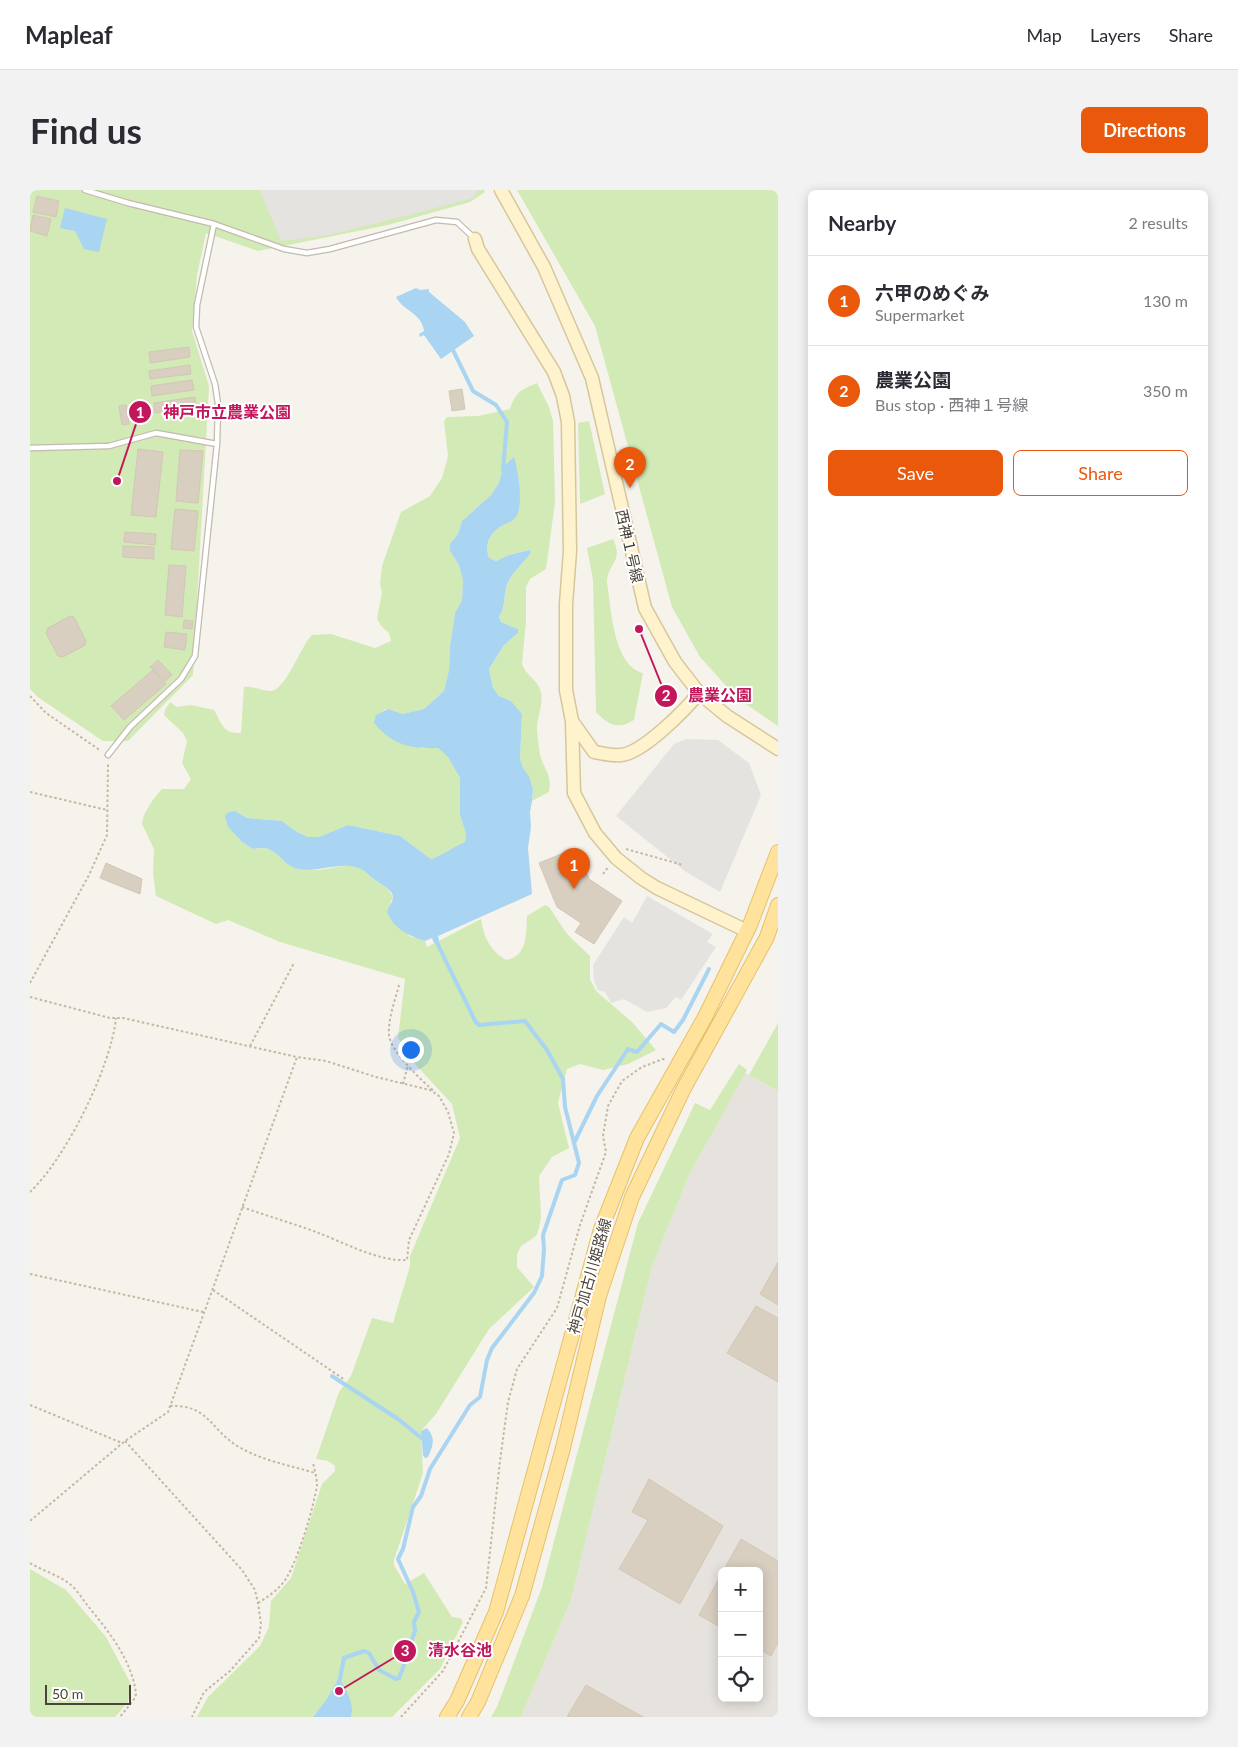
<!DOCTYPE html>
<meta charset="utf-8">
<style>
:root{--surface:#fff;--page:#f2f2f3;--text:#2b2b33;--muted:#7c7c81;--line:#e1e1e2;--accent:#ea580c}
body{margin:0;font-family:Lato,"Noto Sans JP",sans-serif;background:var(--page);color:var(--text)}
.controls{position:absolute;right:15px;bottom:15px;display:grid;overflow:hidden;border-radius:8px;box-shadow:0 2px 12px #0003}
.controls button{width:45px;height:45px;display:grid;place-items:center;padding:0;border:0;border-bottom:1px solid var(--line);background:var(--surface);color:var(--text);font:25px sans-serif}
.scale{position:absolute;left:15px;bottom:12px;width:86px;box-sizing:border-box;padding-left:5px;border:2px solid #4b4439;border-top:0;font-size:14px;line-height:18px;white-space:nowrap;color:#4b4439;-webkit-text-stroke:4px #fff;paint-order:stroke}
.you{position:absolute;left:380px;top:859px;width:18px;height:18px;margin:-12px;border:4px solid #fff;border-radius:50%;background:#1a73e8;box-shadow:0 0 0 8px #1a73e833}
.badge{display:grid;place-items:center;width:32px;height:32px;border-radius:50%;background:var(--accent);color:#fff;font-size:16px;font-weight:700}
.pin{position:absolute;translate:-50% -41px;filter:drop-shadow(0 1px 2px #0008)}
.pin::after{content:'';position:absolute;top:26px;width:18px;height:15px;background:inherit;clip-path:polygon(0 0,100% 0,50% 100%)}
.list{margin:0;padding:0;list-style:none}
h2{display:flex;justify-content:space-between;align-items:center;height:65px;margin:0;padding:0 20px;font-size:21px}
h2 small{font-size:16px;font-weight:400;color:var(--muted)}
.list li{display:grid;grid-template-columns:32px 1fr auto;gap:15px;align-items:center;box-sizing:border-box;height:90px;padding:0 20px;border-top:1px solid var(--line)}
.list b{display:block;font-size:19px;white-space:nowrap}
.list p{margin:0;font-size:16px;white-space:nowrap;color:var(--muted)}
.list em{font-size:16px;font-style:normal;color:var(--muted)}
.actions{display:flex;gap:10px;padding:15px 20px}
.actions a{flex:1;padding:11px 0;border:1px solid var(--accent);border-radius:8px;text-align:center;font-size:18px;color:var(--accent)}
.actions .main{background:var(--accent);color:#fff}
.icon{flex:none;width:28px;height:28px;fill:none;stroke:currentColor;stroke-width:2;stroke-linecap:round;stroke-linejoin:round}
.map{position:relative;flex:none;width:748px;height:1527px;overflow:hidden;border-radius:8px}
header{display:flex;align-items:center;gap:30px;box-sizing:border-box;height:70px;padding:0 25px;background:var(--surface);border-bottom:1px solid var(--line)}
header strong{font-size:24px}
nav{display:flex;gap:28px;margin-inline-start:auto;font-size:18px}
.intro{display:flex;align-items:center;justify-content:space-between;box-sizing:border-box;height:120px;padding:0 30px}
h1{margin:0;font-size:35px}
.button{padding:12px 22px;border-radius:8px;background:var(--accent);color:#fff;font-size:18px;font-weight:700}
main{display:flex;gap:30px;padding:0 30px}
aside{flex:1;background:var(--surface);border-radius:8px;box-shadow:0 2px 12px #0003}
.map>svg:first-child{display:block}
</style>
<header>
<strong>Mapleaf</strong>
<nav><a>Map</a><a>Layers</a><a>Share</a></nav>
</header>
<div class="intro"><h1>Find us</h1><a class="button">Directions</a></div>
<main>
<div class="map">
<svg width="748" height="1527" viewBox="0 0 748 1527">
<rect width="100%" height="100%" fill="#f6f3ec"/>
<path fill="#e6e2dd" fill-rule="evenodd" d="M715,883l33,18v626h-257l50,-117 81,-334 37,-91zM692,1381h37v127h-37z"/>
<path fill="#d2eab5" d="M0,0h454l1,2 -15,10 -82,23 -130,26 -52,-18 -9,42 -5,56 17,55 -16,289 -65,66h-25l-64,-43 -9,-9z
M487,0h261v536l-41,-28 -37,-41 -28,-50 -77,-281z
M507,193l12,24 4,14 2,81 -9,67 -16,10 -4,8v34l-4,43c3,10 14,15 18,25 5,14 -4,29 -3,43 1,7 2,16 3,23 4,15 12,18 9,37l-17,9 1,-12 -4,-12 -6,-9 -3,-9 2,-45 -11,-13 -12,-5 -6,-8 -4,-19 15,-24 14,-12v-4l-17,-7 -2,-5c7,-11 4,-16 7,-27 2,-14 16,-27 25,-37l-3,-3 -19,5 -13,6 -7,-3c-5,-16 2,-25 14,-33v-58l-4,16 -8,12 -29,26 -4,13 -8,10v7l9,14 4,16 -1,19 -7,13 -5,33 -1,24 -5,21 -20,18 -21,5 -15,-5 -5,1 38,38h17l10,9 12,21v37l6,19 -1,8c-12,5 -22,13 -34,17l-31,-23 -52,-11 -29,12h-11l-11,-5 -15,-11 -35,-3 -12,-7 -7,16 14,15 11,7c10,-2 21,0 29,8 2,3 4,6 8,7 7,3 19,7 26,6 17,0 34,-10 50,1 3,3 5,6 8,9 8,5 16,8 19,18l-3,5 19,33 16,5 2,6 54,-28c3,19 9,31 25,41 22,-4 20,-26 21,-44l18,-11 4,2 18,27 23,22v23l6,12 36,31 24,28 -28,14 -25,6 -23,-6 -13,5 -9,34 11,45 -17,9 -13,19 2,42 -3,14 -2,4 -15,10 -4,8v13l17,20 -45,42 -53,85 -15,17 2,42 -29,87v5l11,19 19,-11 28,44 8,1 3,4 -23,47 -48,48h-41c3,-12 -5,-29 -12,-38l-13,21 -13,17h-116l11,-20 52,-51 9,-19 2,-26 20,-23 31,-94 13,-13v-5l-7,-5 -12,-2 23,-67 12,-16 21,-58 21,5 17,-57v-10l50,-118 -8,-34 -36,-39 -18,-27 7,-59 -125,-37 -52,-22 -12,4 -60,-28 -3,-23 1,-24 -12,-25c1,-12 12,-26 20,-35h22l7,-10 -9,-16 5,-22 -4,-8 -19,-18 1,-5 5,-8 7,5 14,-2 23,5c8,14 9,24 27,23l3,-46c9,-2 18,5 27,4 15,-1 29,-44 41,-56l19,-1 44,14 16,-7 -2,-8 -7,-6 -5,-8 5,-27 -2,-8 2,-18 19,-54 29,-16 12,-18 6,-22 -4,-35 3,-4 31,-1 32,-7c6,-17 10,-19 27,-26z
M559,231l16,73 -25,10 -2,-81z
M583,349c11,23 -5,23 -6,43 4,25 6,84 36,91l-9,47c-16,10 -26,5 -38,-8l-3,-132 -6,-32z
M748,833v68l-29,-16z
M709,874l8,6 -58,105 -37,91 -81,334 -50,117h-30l6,-10 45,-120 96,-364 57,-120 15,7z
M0,1379l36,21 40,47 25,47 -3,18 -13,15h-85z"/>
<path fill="#e5e3e0" d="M230,0h218l-5,8 -57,15 -87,22 -48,6z
M657,549l31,1 31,23 12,32 -41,97 -34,-20 -70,-56 58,-72z
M617,706l66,38 -6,8 9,5 -35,53 -5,-3 -10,11 -19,4 -23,-13 -13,4 -6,-11 -7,-2 -4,-9 -1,-16 31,-48 8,6z"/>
<path fill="#a9d4f2" d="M35,18l42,11 -8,33 -15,-3 -9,-18 -15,-3z
M386,98l4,2 9,-1v3l36,30 9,14 -33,23 -17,-24 -4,2 -1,-3 5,-3c-2,-18 -21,-20 -28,-34z
M484,267c4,14 11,52 0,62 -2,3 -8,4 -11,6 -13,8 -19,18 -14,33l7,3 13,-6 20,-5 2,3c-9,11 -23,23 -25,36 -3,12 0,16 -7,28l2,5 17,7v4l-14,12 -15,24 4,19 6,8 12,5 11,13 -2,45 3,9 6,8 4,13 -1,12 -2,11 1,15 -3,21 4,46 -94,42 1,5 -5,2 -2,-5 -7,3c-16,-5 -31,-12 -38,-29 1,-4 5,-9 6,-14 1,-8 -13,-14 -18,-18 -5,-3 -7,-7 -12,-10 -20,-11 -42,3 -64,-1 -19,-3 -20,-26 -46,-20l-11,-7 -14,-15 -3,-11 2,-3 8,-2 12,7 35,3 15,11 11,5h11l29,-12 52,11 31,23c12,-4 22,-12 34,-17l1,-8 -6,-19v-37l-12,-21 -10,-9c-27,1 -46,-3 -64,-25l2,-8 12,-6 15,5 21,-5 20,-18 5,-21 1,-24 5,-33 7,-13 1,-19 -4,-16 -9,-14v-7l8,-10 4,-13 29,-26 8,-12 4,-16z
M397,1238c9,10 6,18 1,29l-3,1 -2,-3 -2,-24z
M309,1488c7,10 16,27 12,39h-38l13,-17z"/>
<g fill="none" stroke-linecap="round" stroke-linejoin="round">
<path stroke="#a9d4f2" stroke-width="4" d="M421,156l22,45 23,14 11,17 -4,48
M545,951l22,-45 31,-47 9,3 24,-28 13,8 9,-12 26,-51
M302,1186l66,43 26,21
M309,1494l5,-26 20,-7 5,2 10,17 17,9 3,-1 5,-13v-10l6,-10 5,-14 -1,-9 5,-10 -6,-20 -15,-33 5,-10 10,-42 8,-11 9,-27 40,-64 10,-8 7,-37 5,-12 42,-55 8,-17 2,-27 -1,-14 19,-55 13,-5 4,-12 -14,-56 -2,-28 -16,-29 -22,-29 -46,4 -4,-4c-13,-28 -27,-54 -40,-83"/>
</g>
<path fill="#d8cfc1" stroke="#d3c7b4" d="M7,6l22,5 -3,16 -23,-5z
M3,25l18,4 -4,17 -17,-5z
M159,157l1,10 -40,6 -1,-11z
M160,175l1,9 -41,5 -1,-8z
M162,190l2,10 -42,6 -1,-10z
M432,199l3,20 -13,2 -3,-20z
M165,207l1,11 -41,5 -1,-10z
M96,215l3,19 -7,1 -3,-19z
M108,259l25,3 -7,65 -25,-2z
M150,260l23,1 -5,52 -22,-2z
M145,319l23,2 -4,40 -23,-2z
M95,342l31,2 -1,11 -31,-3z
M93,356l31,1v12l-31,-2z
M139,375l17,1 -4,51 -17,-2z
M40,426l4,1 12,24 -1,4 -22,12 -5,-1 -12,-23 2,-5z
M154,430l9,1 -1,8 -9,-1z
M136,442l21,2 -2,16 -21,-3z
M128,470l14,15 -7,6 -15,-14z
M123,480l13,14 -42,36 -13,-14z
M546,658l13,31 33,22 -28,43 -19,-12 6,-9 -24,-16 -18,-44z
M76,673l36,16 -2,15 -40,-16z
M748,1072v43l-18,-11z
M726,1116l22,12v64l-51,-29z
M619,1289l74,47 -43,78 -61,-35 29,-49 -16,-8z
M711,1349l37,22v82l-7,13 -12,-7v-78h-36z
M692,1383v55l-23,-13z
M556,1495l57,32h-76z"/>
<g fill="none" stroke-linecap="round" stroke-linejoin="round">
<defs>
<path id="lane" d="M55,0l43,13 86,21 70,25 23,4 23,-4 106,-29 21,2 16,15
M0,258l79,-2 47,-13 61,11
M78,565l22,-28 51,-48 14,-23 22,-212 1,-40 -3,-20 -19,-57 1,-22 17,-81"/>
<path id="secondary" d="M471,0l43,77 48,111 53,230 30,54 24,31 28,23 51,33
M445,49l3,10 76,123 9,24 5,26 2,129 -4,53v86l6,31 2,72 21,40 21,25 25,20 16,10 90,43
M542,531l22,31c8,1 18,4 27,3 22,-2 64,-45 78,-62"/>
<path id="primary" d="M417,1527l10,-16 39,-89 105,-383 36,-91 68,-121 45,-92 28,-73
M439,1527l9,-15 44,-106 41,-148 36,-152 33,-99 51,-107 84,-153 11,-32"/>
</defs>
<use href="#lane" stroke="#c2bbae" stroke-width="7"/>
<use href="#secondary" stroke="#d6c79b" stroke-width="15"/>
<use href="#primary" stroke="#e6c16a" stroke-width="16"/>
<path stroke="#c4b79f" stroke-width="2" stroke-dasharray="2.5 2.5" stroke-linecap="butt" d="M0,506l16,17 55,38
M0,602l77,18
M596,659l57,16
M573,684l6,-8
M0,793l59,-108 18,-40 1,-71
M369,795c-4,16 -11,33 -10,50 1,16 34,47 46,57
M0,807l80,21h13l174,39 -129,355 -43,29 -95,80
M220,856l44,-83
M373,894l5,-19
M0,1002c36,-34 81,-125 86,-174
M212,1017c25,9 50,16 74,25 27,10 63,30 91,28l2,-20 40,-86 5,-21 -6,-21 -9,-16 -9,-6 -54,-13 -50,-16 -29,-4
M0,1084l173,38
M183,1100l132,90
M0,1215l92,38
M140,1216c39,-2 41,25 69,41 24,14 50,18 76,26
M95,1251l117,129 13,20 3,13 3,21 -2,14 -29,33 -26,21 -12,25
M0,1373c13,8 29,12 41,22 7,6 12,15 17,21 21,26 44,54 48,88l-1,4 -15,19
M228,1413c11,-7 22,-14 29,-26 11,-18 27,-70 30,-92 0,-7 -3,-16 -4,-23
M371,1527l42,-46 43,-83 14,-127 8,-59 9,-33 40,-61 23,-83 26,-73 -3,-16 5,-30 14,-25 20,-14 21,-8 3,1"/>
<use href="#lane" stroke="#fff" stroke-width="4.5"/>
<use href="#secondary" stroke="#fff3cd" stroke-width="12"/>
<use href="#primary" stroke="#ffe39c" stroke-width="14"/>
</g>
<g text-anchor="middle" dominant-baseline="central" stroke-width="4" stroke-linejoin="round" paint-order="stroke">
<g font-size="15" fill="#4b4439" stroke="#fff">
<text transform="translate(600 356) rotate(77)">西神１号線</text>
<text transform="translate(559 1086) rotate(-74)">神戸加古川姫路線</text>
</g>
</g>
<path fill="none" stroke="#c2185b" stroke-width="2" d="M87 291L110 222M609 439L636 506M309 1501L375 1461"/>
<g fill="#c2185b" stroke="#fff" stroke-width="2">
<circle cx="87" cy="291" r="5"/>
<circle cx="609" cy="439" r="5"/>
<circle cx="309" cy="1501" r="5"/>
<circle cx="110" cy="222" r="12"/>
<circle cx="636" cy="506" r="12"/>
<circle cx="375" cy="1461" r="12"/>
</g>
<g font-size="15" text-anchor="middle" font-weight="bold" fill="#fff">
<text x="110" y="228">1</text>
<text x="636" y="511">2</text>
<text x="375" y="1466">3</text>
</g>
<g font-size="16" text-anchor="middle" font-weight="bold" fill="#c2185b" stroke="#fff" stroke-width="4" stroke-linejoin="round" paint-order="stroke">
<text x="197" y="228">神戸市立農業公園</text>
<text x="690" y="511">農業公園</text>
<text x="430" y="1466">清水谷池</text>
</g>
</svg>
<div class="controls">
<button>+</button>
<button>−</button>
<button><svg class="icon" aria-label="locate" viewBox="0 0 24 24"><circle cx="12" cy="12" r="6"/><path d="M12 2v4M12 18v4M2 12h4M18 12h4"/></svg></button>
</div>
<div class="scale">50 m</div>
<div class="you"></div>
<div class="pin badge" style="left:544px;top:699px">1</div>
<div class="pin badge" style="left:600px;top:298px">2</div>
</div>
<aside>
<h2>Nearby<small>2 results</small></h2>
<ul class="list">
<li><span class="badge">1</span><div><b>六甲のめぐみ</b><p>Supermarket</p></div><em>130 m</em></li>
<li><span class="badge">2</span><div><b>農業公園</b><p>Bus stop · 西神１号線</p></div><em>350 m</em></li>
</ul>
<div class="actions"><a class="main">Save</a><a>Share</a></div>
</aside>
</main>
